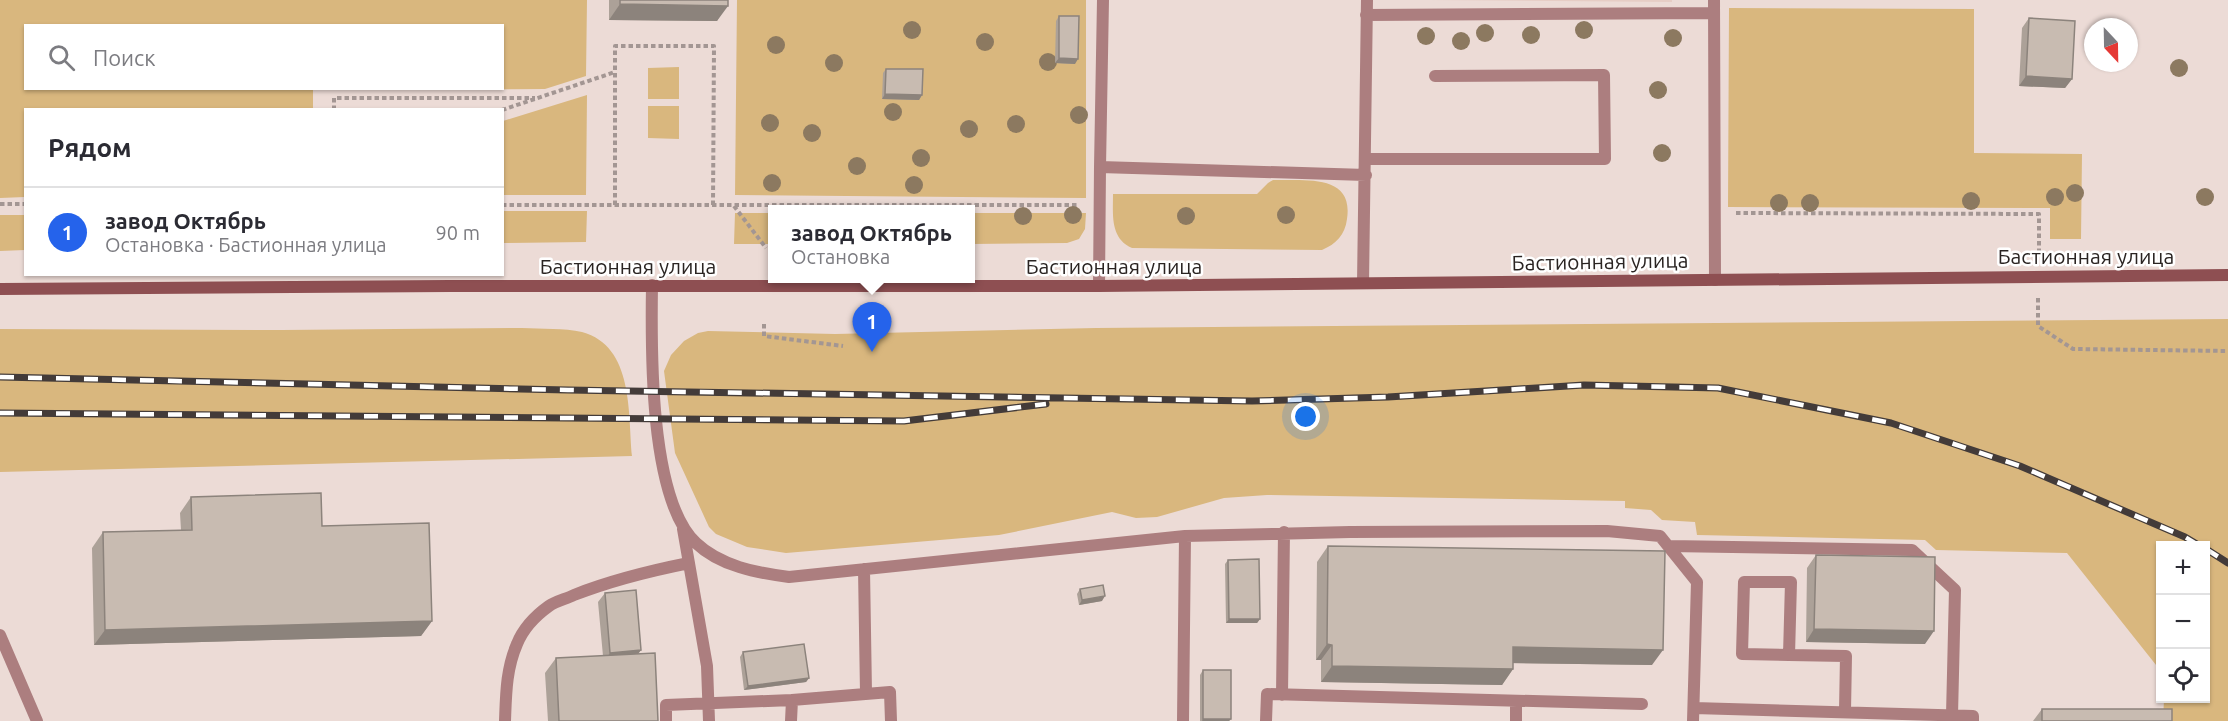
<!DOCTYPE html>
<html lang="ru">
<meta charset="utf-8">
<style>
:root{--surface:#fff;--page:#f2f2f3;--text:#2b2b33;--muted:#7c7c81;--line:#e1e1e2;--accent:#2563eb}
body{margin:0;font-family:Ubuntu,sans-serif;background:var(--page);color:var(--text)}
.controls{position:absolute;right:18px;bottom:18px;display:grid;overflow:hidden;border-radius:0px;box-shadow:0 2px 4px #0004}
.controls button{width:54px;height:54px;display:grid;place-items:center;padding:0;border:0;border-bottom:2px solid var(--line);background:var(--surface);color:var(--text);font:30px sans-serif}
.compass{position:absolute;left:2084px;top:18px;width:54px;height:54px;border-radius:50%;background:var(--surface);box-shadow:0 2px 4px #0004;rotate:158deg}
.you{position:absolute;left:1306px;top:417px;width:21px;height:21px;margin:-15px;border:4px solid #fff;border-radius:50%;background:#1a73e8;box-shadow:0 0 0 9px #1a73e833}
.badge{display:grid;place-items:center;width:39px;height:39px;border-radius:50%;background:var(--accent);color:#fff;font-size:20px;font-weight:700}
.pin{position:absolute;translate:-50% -50px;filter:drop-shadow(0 2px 3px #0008)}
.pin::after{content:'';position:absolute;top:32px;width:21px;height:18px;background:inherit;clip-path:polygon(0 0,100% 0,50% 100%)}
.popup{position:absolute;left:768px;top:205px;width:207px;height:78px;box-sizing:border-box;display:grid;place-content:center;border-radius:0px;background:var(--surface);filter:drop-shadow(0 2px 4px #0005);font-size:20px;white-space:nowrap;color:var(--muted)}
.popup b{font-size:22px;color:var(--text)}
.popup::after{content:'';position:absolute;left:50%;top:100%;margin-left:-12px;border:12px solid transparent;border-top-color:var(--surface)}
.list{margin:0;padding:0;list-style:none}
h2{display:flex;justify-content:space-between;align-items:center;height:78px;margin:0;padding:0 24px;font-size:26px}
h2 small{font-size:20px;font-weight:400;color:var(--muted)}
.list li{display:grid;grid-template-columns:39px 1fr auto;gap:18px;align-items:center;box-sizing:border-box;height:90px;padding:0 24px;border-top:2px solid var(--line)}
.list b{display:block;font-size:22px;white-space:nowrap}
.list p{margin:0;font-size:20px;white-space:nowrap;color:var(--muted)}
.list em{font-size:20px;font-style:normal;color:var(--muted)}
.icon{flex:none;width:33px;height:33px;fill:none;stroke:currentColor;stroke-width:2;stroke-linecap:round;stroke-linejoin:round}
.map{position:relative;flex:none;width:2228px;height:721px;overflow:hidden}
.search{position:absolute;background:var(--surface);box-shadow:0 2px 4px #0004;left:24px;top:24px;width:480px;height:66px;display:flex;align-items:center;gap:15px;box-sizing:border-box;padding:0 21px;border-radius:0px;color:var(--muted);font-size:22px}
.panel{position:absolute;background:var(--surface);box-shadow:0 2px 4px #0004;left:24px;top:108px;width:480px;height:168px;border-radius:0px}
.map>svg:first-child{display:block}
</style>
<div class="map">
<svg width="2228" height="721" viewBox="0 0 2228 721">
<rect width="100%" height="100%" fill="#ecdbd6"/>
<path fill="#e6cdc5" d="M1428,0h244v2z"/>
<path fill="#d9b77e" d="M0,0h587l-1,76 -41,13 -162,1 119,-2v-62h-476v62l287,1v20l-287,1 -1,87 -25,1z
M737,0h349v198l-351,-3z
M1729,8l245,1v144l108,1 -1,85h-31v-31l-322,-1z
M679,67v32h-31v-31z
M587,95l-1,100h-83v-74z
M648,106h31v33l-31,-1z
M1273,180c31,1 81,-7 74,39 -2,16 -11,25 -25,31l-190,-2c-22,-10 -19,-33 -19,-54h144l11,-11z
M503,211h84l-1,31 -83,1z
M735,213h38v31h-39z
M971,213h115l-1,16 -6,10 -12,4 -96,1z
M0,215h25v35l-25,1z
M2228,319v402h-65l1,-22 42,-1v-152h-46v124l-93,-117 -131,-3 -11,-10 -228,-5 -2,-13 -33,-2 -11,-10 -26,-2v-7l-358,-6 -43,3 -67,19 -21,1 -24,-6 -113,23 -213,18 -39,-6 -31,-13 -7,-7 -34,-74 -11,-82 7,-16 13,-14 14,-8 10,-2 127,3 261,-6z
M522,328c20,1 42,0 60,4 52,14 46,82 50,124l-632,16v-143l282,1z"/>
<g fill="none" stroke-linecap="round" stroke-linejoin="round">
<path stroke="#a39693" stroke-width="4" stroke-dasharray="4.5 3" stroke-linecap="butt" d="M334,110v-12h201
M502,110l113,-38
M0,204h26
M502,205h576
M615,205v-159h99l-1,159
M734,206l32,42
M1736,213l303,1v41
M2038,298v28l35,23 155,2
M764,324v12l79,10"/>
<path stroke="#ac7e7f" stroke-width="12" d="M1714,0l1,280
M1366,15l347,-2
M1366,159h239l-1,-84 -169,1
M1100,167l3,-167
M1363,283l4,-283
M652,285c-1,62 -3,214 44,258 24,23 61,30 93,34l396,-41 165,-4 257,-1 53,5 37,46 -4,139
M1099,286l1,-119 266,8
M683,529l24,137 2,55
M1669,546l243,4 43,40 -3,125
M864,569l2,124
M0,635l37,86
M1789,655l-47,-1 2,-72h47l-2,73 57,1 -1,55
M1282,695l2,-163
M1694,708l279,8v5
M505,721c1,-26 1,-52 12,-77 6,-15 18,-28 32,-38 7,-5 17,-7 25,-11 38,-15 75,-24 115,-32
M666,721v-16l126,-5
M791,721l1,-21 98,-8 1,29
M1183,721l2,-185
M1266,721l1,-27 375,10
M1516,721v-19"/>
<path stroke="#8e4f52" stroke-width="12" d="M0,289l450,-3h649l1129,-11"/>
<defs>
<path id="rail" d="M0,377l568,13 684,11 136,-4 196,-12 134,3 173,35 129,43 165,71 15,9
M0,413l904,8 142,-17
M2206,549l22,14"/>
</defs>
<use href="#rail" stroke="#433b39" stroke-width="7"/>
<use href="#rail" stroke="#fff" stroke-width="4.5" stroke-dasharray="14" stroke-linecap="butt"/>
</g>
<g fill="#8c7960">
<circle cx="912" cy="30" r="9"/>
<circle cx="1584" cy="30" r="9"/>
<circle cx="1485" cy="33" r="9"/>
<circle cx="1531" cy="35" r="9"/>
<circle cx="1426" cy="36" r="9"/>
<circle cx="1673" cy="38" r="9"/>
<circle cx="1461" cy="41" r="9"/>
<circle cx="985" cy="42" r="9"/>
<circle cx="776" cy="45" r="9"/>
<circle cx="1048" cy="62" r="9"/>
<circle cx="834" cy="63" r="9"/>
<circle cx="2179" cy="68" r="9"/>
<circle cx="1658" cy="90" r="9"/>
<circle cx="893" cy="112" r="9"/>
<circle cx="1079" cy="115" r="9"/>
<circle cx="770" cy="123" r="9"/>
<circle cx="1016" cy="124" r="9"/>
<circle cx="969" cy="129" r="9"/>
<circle cx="812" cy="133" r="9"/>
<circle cx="1662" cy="153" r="9"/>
<circle cx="921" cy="158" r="9"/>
<circle cx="857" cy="166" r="9"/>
<circle cx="772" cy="183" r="9"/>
<circle cx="914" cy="185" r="9"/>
<circle cx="2075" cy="193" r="9"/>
<circle cx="2055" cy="197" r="9"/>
<circle cx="2205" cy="197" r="9"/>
<circle cx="1971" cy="201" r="9"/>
<circle cx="1779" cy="203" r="9"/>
<circle cx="1810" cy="203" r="9"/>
<circle cx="1073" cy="215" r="9"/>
<circle cx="1286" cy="215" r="9"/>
<circle cx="1023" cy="216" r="9"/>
<circle cx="1186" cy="216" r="9"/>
</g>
<path fill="#aca198" d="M609,0h119l-11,21 -108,-1z
M1059,16l16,48 -20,-1 1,-42z
M2029,18l43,61 -7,9 -46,-2 3,-58z
M886,69l36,26 -3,5 -37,-1 1,-26z
M191,497l131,29 110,95 -11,15 -327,9 -2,-97 11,-16 78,-2 -1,-17z
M1328,546l324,119 -139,-2v6l-11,16 -181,-3v-22h-5l1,-98z
M1816,555l109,89 -119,-2 1,-74z
M1228,560l32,59 -3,4h-31l-1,-59z
M1080,589l22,12 -23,4 -2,-11z
M605,593l36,57 -3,4 20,67h-110l-3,-48 11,-15 47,-2 -5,-54z
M743,652l66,26 -3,4 -62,8 -4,-33z
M1203,670l28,49 -2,2h-29v-46z
M2042,709l130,12h-139z"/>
<path fill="#8c837c" d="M620,4l108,2 -11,15 -108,-1z
M1059,58l19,1 -3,5 -20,-1z
M2026,76l46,3 -7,9 -46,-2z
M885,94l37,1 -3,5 -37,-1z
M1105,596l-3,5 -23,4 3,-5z
M1229,619h31l-3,4h-31z
M432,621l-11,15 -327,9 11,-15z
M1814,629l120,2 -9,13 -119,-2z
M1327,644l5,1 -11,15h-5z
M1513,647l150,3 -11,15 -150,-2z
M641,650l-7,9 -30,3 6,-9z
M1332,666l181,3 -11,16 -181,-3z
M809,678l-3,4 -62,8 4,-4z
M1203,719h28l-2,2h-27z"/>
<path fill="#c8bbb1" stroke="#8c837c" stroke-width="1.5" d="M620,0h108v6l-108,-2z
M1059,16h20l-1,43 -19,-1z
M2029,18l46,3 -3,58 -46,-3z
M886,69h37l-1,26 -37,-1z
M321,493l1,33 107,-3 3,98 -327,9 -2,-98 89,-2 -1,-33z
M1328,546l337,5 -2,99 -150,-3v22l-181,-3v-21l-5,-1z
M1816,555l119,2 -1,74 -120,-2z
M1259,559l1,60h-31l-1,-59z
M1103,585l2,11 -23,4 -2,-11z
M636,590l5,60 -31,3 -5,-60z
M804,644l5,34 -61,8 -5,-34z
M655,653l3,68h-99l-3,-63z
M1203,670h28v49h-28z
M2042,709h130v12h-130z"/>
<g text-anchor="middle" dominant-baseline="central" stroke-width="5" stroke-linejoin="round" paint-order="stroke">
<g font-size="21" fill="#2a2422" stroke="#fff">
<text x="2086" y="256">Бастионная улица</text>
<text transform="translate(1600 261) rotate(-1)">Бастионная улица</text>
<text x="628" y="266">Бастионная улица</text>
<text x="1114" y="266">Бастионная улица</text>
</g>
</g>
</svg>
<div class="controls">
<button>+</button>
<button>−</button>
<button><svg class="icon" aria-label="locate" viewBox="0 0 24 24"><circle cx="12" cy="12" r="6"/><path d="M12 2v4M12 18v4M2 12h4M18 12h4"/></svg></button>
</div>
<svg class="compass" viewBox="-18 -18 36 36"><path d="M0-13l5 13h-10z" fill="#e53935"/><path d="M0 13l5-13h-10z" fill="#7c7c81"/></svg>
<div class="you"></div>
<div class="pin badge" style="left:872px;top:352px">1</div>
<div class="popup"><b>завод Октябрь</b>Остановка</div>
<div class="search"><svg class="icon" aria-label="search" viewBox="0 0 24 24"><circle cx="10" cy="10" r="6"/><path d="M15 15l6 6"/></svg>Поиск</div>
<section class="panel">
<h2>Рядом<small></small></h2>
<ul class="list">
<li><span class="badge">1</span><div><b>завод Октябрь</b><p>Остановка · Бастионная улица</p></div><em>90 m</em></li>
</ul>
</section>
</div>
